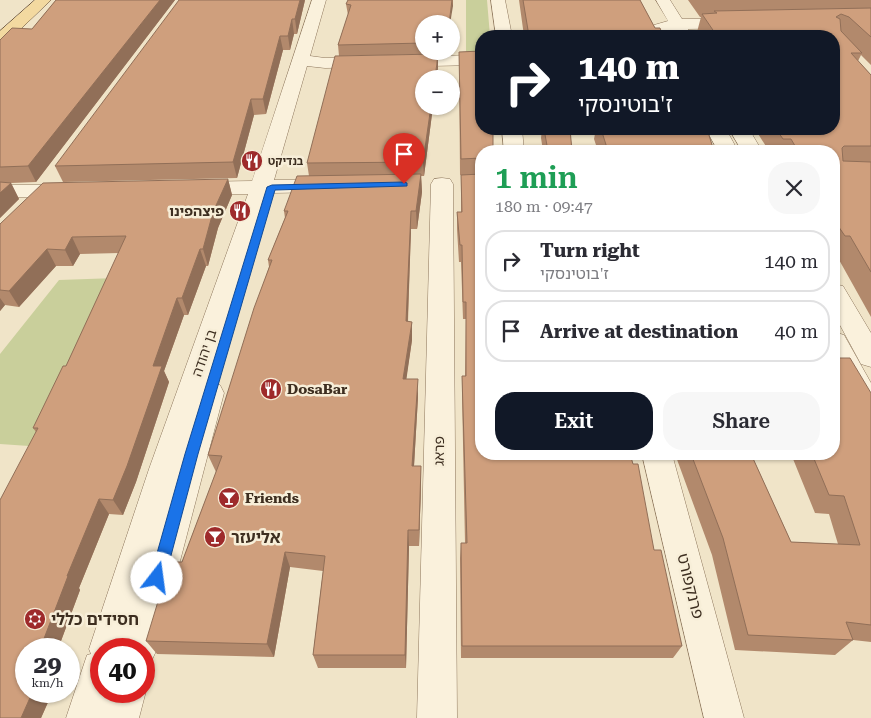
<!DOCTYPE html>
<meta charset="utf-8">
<style>
body{margin:0;font-family:"Roboto Serif","Noto Sans Hebrew",serif;background:#f7f7f7;color:#2b2b33;height:100vh;display:flex;flex-direction:column;font-size:19px;white-space:nowrap}
*{box-sizing:border-box;margin:0}
p{font-size:16px;color:#7c7c81}
.icon{flex:none;width:28px;height:28px;fill:none;stroke:currentColor;stroke-width:2;stroke-linecap:round;stroke-linejoin:round}
.map{position:relative;flex:1;overflow:hidden}
.panel{position:absolute;left:475px;top:145px;width:365px;height:315px;display:flex;flex-direction:column;background:#fff;border-radius:20px;box-shadow:0 1px 4px #0004}
.panel>*{flex:none}
.banner{position:absolute;left:475px;top:30px;width:365px;height:105px;border-radius:20px;box-shadow:0 1px 4px #0004;background:#111827;color:#fff;overflow:hidden}
.buttons{position:absolute;left:415px;top:15px;display:grid;gap:10px}
.buttons a{display:grid;place-items:center;width:45px;height:45px;border-radius:50%;background:#fff;box-shadow:0 1px 4px #0004;font-size:25px}
.speed{position:absolute;left:15px;top:638px;display:flex;gap:10px;font-size:25px;font-weight:700;text-align:center}
.speed>*{display:grid;place-content:center;width:65px;height:65px;border-radius:50%;background:#fff;box-shadow:0 1px 4px #0004;line-height:1}
.speed small{font-size:12px;font-weight:400}
.speed .limit{border:8px solid #d22;background:#fff;color:#111}
.pin{position:absolute;display:grid;place-items:center;width:42px;height:42px;color:#fff;margin:-51px -21px;border-radius:50% 50% 50% 0;rotate:-45deg;box-shadow:0 0 5px #0007}
.pin .icon{rotate:45deg}
.me{position:absolute;width:55px;margin:-28px;rotate:15deg;stroke-linejoin:round;filter:drop-shadow(0 0 4px #0008)}
.turn{display:flex;align-items:center;gap:18px;height:105px;padding:0 20px;font-size:22px}
.turn .icon{width:65px;height:65px;stroke-width:2.5}
.turn b{display:block;font-size:35px;line-height:42px}
.round{display:grid;place-items:center;flex:none;width:52px;height:52px;border-radius:20px;background:#f7f7f7}
.head{display:flex;align-items:center;justify-content:space-between;height:85px;padding:0 20px}
h1{font-size:30px;font-weight:600;line-height:38px;color:#1e9e55}
.cta{display:flex;gap:10px;margin-top:auto;padding:10px 20px}
.cta a{flex:1;height:58px;border-radius:20px;background:#111827;color:#fff;font-size:20px;font-weight:600;line-height:58px;text-align:center}
.cta a+a{background:#f7f7f7;color:#2b2b33}
ul{padding:0;list-style:none}
li{display:flex;align-items:center;gap:15px;height:62px;margin:0 10px 8px;padding:0 10px;border:2px solid #e1e1e2;border-radius:20px}
li div{flex:1}
li b{display:block;font-size:19px}
li em{font-style:normal}
.map>svg:first-child{display:block}
</style>
<div class="map">
<svg width="871" height="718" viewBox="0 0 871 718">
<rect width="100%" height="100%" fill="#f0e4c8"/>
<path fill="#c9cf9b" d="M466 0H487L490 36H481V53H466Z
M116 278 29 446 0 444V354L59 280Z"/>
<g fill="none" stroke-linecap="round" stroke-linejoin="round">
<g stroke="#8d765c" stroke-width="1">
<path id="minor" d="M312 0H326L310 56 325 58 481 55V65L325 68 307 66 274 180H331L339 181 342 186 339 191 331 192 270 193 209 382 220 385 224 393 157 649 151 662 144 666V649H101V691H144V686L146 691 139 718H66L87 655 91 654 89 649 149 469 248 194H194L186 193 183 188 186 183 194 182 252 181Z
M491 0H505L512 36H496Z
M656 0H670L682 19 737 18 743 20 745 23 743 26 737 28 688 29 692 36H676L672 30 660 33 654 31 652 28 654 25 668 21Z
M502 129H522L524 151H504Z
M706 129H726L738 151H718Z
M729 129H749L762 151H742Z
M442 178 450 179 453 184 457 718H417L431 184 434 179Z
M0 185H71L79 186 82 191 79 196 71 197H0Z
M834 284 843 286 871 333V367L861 364 834 314Z
M834 332 844 335 871 383V421L861 417 834 367Z
M642 454H672L744 718H704Z"/>
</g>
<g stroke="#5b4430" stroke-width="1">
<path id="major" d="M35 0H51L6 43 0 45V31Z"/>
</g>
<use href="#minor" fill="#faf1dc" fill-rule="evenodd"/>
<use href="#major" fill="#f3d9a0" fill-rule="evenodd"/>
</g>
<path fill="#b2896c" d="M56 0H175L36 182 11 183 19 199 0 218V40L32 29Z
M305 0 297 34H294L290 50H283L266 114 254 115 237 178 63 182 55 166Z
M348 0H453V6L424 24V51H446L445 54 339 56 338 45 348 15 346 4Z
M519 0H640L655 28 663 36H524Z
M688 0H871V65L861 55 858 61 871 75V317L838 258H834V151H769L755 129H834V36H699L697 32 701 17H700Z
M459 52 481 129H499V132H493L481 151V454L654 550 682 646 673 658H461L460 558 461 543H465L462 393V376H465L466 319H463L461 262H459L457 229V212H461V175H460Z
M438 68 424 176H421L422 192 417 229H411L408 322H412V340L406 379 418 397 414 466 421 483 419 546H409L406 668H318L313 655 323 571 290 567 274 657 157 654 146 641 182 562 216 472 208 455 269 267 268 260 285 218 284 211 309 176 307 163Z
M542 129H570L572 151H543L541 138Z
M596 129H707L714 151H598L594 139Z
M228 179 232 195 218 228 208 266H206L188 315H184L164 371 169 382 136 482 123 515 109 514 79 588 80 590 58 649H26V691H53L41 718H0L36 432 33 428 66 366 119 253 80 254 73 266H56L19 307 5 305 0 311V224Z
M871 393V642L853 640 835 655 735 650 712 555 675 454H751L791 542 838 544 829 514 815 513 791 454H834Z"/>
<path fill="#916f58" d="M160 0H175L36 182 28 166Z
M300 0H305L297 34 295 19Z
M452 0 453 6 450 24H449Z
M292 19 294 34 290 50 288 36Z
M280 36 283 50 266 114 263 99Z
M438 54V68L436 79H435Z
M251 99 254 115 237 178 233 162Z
M431 106H433L424 176 423 162Z
M421 174 422 192 417 229 416 211Z
M228 179 232 195 218 228 208 266 203 249 213 212Z
M11 183 19 199 0 218V193Z
M411 211V229L407 340 406 321Z
M72 237 80 254 73 266 65 250Z
M47 249 56 266 19 307 9 291Z
M200 249 206 266 188 315 182 298Z
M0 298 5 305 0 311Z
M177 298 184 315 164 371 169 382 136 482 123 515 113 500 153 366Z
M412 322V340L404 396 403 379Z
M418 379V397L413 483 412 466Z
M421 466V483L419 546V530Z
M99 499 109 514 79 588 80 590 58 649H40L67 576Z
M408 530 409 546 406 668 405 655Z
M285 552 290 567 274 657 267 644Z
M33 691H53L41 718H21Z"/>
<path fill="#cf9f7d" stroke="#916f58" d="M56 0H160L28 166 0 167V40L12 28 32 29Z
M179 0H300L295 19H292L288 36H280L263 99H251L233 162 55 166Z
M348 0H452L449 24H424V43L338 45 351 5 346 4Z
M523 0H640L655 28H660L663 36H529Z
M871 8V37L849 17 841 14 836 17 840 19 841 31 862 53H851L871 75V146H844L842 148 843 161 871 162V272L850 236H845L834 220V151H798L791 139H783L776 129H834V36H717L702 14 717 13 714 11Z
M481 51V129H493V151H481V158L461 159 459 52Z
M438 54 435 79H424V106H431L423 162 307 163 335 56Z
M544 129H570L572 151H548Z
M601 129H707L714 151H608Z
M421 174 416 211H411L406 321 412 322 403 379H418L412 466H421L419 530H408L405 655H313L325 556 285 552 267 644 146 641 170 562H182L222 456 208 455 254 308 272 260H268L288 211H284L297 176Z
M481 174V454H630L633 464H638L654 550H661L682 646H462L461 543H467L462 376H466V302H463L462 245H460L457 212H462L461 175Z
M228 179 213 212 203 249H200L182 298H177L153 366H162L127 466 113 500 99 499 67 576H68L40 649H26V691H33L21 718H0V500L38 428H33L63 366H66L126 236 72 237 65 250 47 249 9 291 0 290V224L43 183Z
M0 182 11 183 0 193Z
M834 358H850L871 393V625L846 622 853 640 748 635 723 538 691 454H751L791 542 860 545 844 496 829 495 812 454H834Z"/>
<path fill="#1a73e8" stroke="#114b97" d="M404 182 407 183V186L275 190 198 454 165 578 162 583 157 585 152 583 150 578 185 454 267 187 272 185Z"/>
<defs>
<g id="restaurant-disc" transform="scale(1.125)"><circle r="9.5" fill="#9e2a2b" stroke="#f7eed8"/><path d="M-5-6h1v4h1v-4h1v4h1v-4h1v5L-1.5 .5V6h-2V.5L-5-1ZM5-6V6H3V1.5H1.5Q1.5-4 5-6Z" fill="#fff"/></g>
<g id="bar-disc" transform="scale(1.125)"><circle r="9.5" fill="#9e2a2b" stroke="#f7eed8"/><path d="M-6-5H6L.8 .8V4.5H3.5V6h-7V4.5H-.8V.8Z" fill="#fff"/></g>
<g id="synagogue-disc" transform="scale(1.125)"><circle r="9.5" fill="#9e2a2b" stroke="#f7eed8"/><path d="M0-6.5L5.6 3.2H-5.6ZM0 6.5L5.6-3.2H-5.6Z" fill="#fff"/></g>
</defs>
<g fill-rule="evenodd">
<use href="#restaurant-disc" x="252" y="161"/>
<use href="#restaurant-disc" x="240" y="211"/>
<use href="#restaurant-disc" x="271" y="389"/>
<use href="#bar-disc" x="229" y="498"/>
<use href="#bar-disc" x="215" y="537"/>
<use href="#synagogue-disc" x="35" y="619"/>
</g>
<g text-anchor="middle" stroke-width="5" stroke-linejoin="round" paint-order="stroke">
<g font-size="11" font-weight="bold" fill="#3d2e20" stroke="#f7eed8" text-anchor="start">
<text x="268" y="165">בנדיקט</text>
</g>
<g font-size="14" font-weight="bold" fill="#3d2e20" stroke="#f7eed8" text-anchor="start">
<text x="224" y="216" text-anchor="end">פיצהפינו</text>
<text x="287" y="394">DosaBar</text>
<text x="245" y="503">Friends</text>
</g>
<g font-size="14" fill="#3d2e20" stroke="#f7eed8">
<text transform="translate(204 353) rotate(-71)" y="5">בן יהודה</text>
<text transform="translate(439 451) rotate(-89)" y="5">פראג</text>
</g>
<g font-size="16" font-weight="bold" fill="#3d2e20" stroke="#f7eed8" text-anchor="start">
<text x="231" y="543">אליעזר</text>
<text x="51" y="625">חסידים כללי</text>
</g>
<g font-size="16" fill="#3d2e20" stroke="#f7eed8">
<text transform="translate(691 586) rotate(76)" y="6">פרנקפורט</text>
</g>
</g>
</svg>
<div class="buttons">
<a>+</a>
<a>−</a>
</div>
<div class="speed"><div>29<small>km/h</small></div><div class="limit">40</div></div>
<div class="pin" style="left:404px;top:184px;background:#d93025"><svg class="icon" aria-label="arrive" viewBox="0 0 24 24"><path d="M6 21V4h12l-3 4 3 4H6"/></svg></div>
<svg class="me" style="left:157px;top:578px" viewBox="-20 -20 40 40"><circle r="19" fill="#fff"/><path d="M0-13L10 11 0 6-10 11z" fill="#1a73e8"/></svg>
<div class="banner">
<div class="turn"><svg class="icon" aria-label="right" viewBox="0 0 24 24"><path d="M7 20v-9h11M14 6l5 5-5 5"/></svg><div><b>140 m</b>ז'בוטינסקי</div></div>
</div>
<section class="panel">
<div class="head"><div><h1>1 min</h1><p>180 m · 09:47</p></div><a class="round"><svg class="icon" aria-label="close" viewBox="0 0 24 24"><path d="M6 6l12 12M18 6L6 18"/></svg></a></div>
<ul>
<li><svg class="icon" aria-label="right" viewBox="0 0 24 24"><path d="M7 20v-9h11M14 6l5 5-5 5"/></svg><div><b>Turn right</b><p>ז'בוטינסקי</p></div><em>140 m</em></li>
<li><svg class="icon" aria-label="arrive" viewBox="0 0 24 24"><path d="M6 21V4h12l-3 4 3 4H6"/></svg><div><b>Arrive at destination</b></div><em>40 m</em></li>
</ul>
<div class="cta"><a>Exit</a><a>Share</a></div>
</section>
</div>
